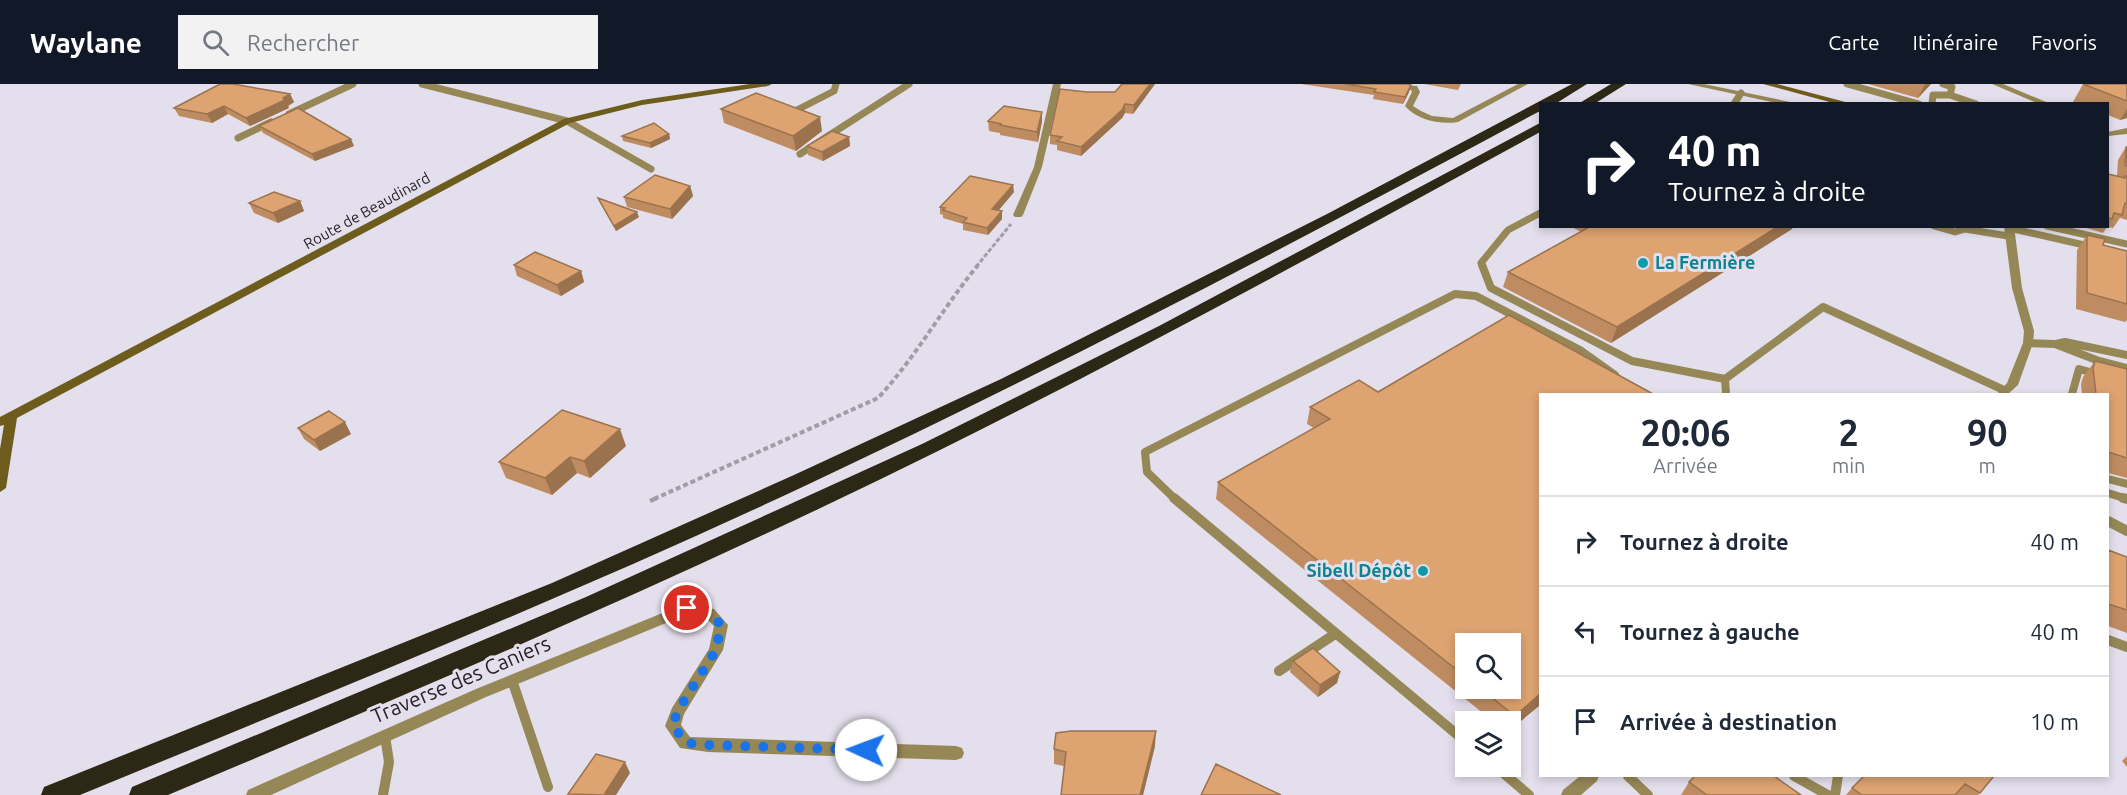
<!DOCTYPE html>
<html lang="fr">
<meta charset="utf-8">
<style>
body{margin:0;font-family:Ubuntu,sans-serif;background:#f2f2f3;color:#1f2937;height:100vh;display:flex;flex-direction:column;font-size:22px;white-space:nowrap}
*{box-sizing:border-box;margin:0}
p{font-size:20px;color:#747a83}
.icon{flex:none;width:33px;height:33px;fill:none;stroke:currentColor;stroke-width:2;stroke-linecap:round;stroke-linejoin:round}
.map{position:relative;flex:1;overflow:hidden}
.panel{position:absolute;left:1539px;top:309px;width:570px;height:384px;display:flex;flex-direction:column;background:#fff;border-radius:0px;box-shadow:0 3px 9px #0003}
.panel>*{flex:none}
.banner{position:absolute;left:1539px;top:18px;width:570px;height:126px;border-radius:0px;box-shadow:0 3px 9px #0003;background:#111827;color:#fff;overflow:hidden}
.fabs{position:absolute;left:1455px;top:549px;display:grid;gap:12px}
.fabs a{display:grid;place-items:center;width:66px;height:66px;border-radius:0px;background:#fff;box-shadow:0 3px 9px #0003;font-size:30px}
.pin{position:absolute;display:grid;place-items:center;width:51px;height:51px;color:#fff;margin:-26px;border:3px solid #fff;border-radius:50%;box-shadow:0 2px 6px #0007}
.me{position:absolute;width:66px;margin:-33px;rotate:272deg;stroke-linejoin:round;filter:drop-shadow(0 0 4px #0008)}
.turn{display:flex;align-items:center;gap:21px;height:126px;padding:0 30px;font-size:27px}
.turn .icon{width:78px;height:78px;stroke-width:2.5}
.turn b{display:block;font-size:42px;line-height:51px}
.eta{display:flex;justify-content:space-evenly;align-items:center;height:102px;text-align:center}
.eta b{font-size:36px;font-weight:600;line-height:42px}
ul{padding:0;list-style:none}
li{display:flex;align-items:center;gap:18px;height:90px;padding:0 30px;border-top:2px solid #e0e1e3}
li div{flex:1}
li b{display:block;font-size:22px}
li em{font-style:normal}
header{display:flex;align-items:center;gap:36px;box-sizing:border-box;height:84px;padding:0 30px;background:#111827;color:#fff}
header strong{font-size:28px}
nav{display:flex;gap:33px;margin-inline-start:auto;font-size:21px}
.search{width:420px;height:54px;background:#f2f2f3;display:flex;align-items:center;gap:15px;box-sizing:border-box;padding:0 21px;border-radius:0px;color:#747a83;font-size:22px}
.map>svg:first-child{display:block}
</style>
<header>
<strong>Waylane</strong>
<div class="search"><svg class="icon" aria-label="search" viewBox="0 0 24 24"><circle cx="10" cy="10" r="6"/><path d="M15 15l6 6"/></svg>Rechercher</div>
<nav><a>Carte</a><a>Itinéraire</a><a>Favoris</a></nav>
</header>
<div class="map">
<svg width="2127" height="711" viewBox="0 0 2127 711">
<rect width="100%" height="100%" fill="#e3dfec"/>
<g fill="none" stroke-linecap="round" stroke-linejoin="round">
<path stroke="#a19da7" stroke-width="3" stroke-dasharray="4.5 2" stroke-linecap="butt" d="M976 183 1011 140"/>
<path stroke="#a19da7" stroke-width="4" stroke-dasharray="5 3" stroke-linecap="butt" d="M654 415 878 314C916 273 942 225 978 181"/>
<path stroke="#a19da7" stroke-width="4.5" stroke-dasharray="8 4" stroke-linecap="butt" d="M650 417 657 414"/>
<path stroke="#968756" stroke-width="7" d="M422 0 567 37 651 85
M1847 0 1919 20
M1943 0 1952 3 1950 11
M1734 20 1741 9
M1932 20 1933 11H1950L1976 20
M791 29 834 7 836 0
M289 30 353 0
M238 54 271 38
M800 70 909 0
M1934 142 1955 148 1965 145
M1965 142V145L2008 152
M2047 142 2127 160
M2009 144 2093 163
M1483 183 1481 179 1508 146 1540 129"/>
<path stroke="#968756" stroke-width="8" d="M1482 181 1491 204 1632 277 1725 295 1823 223 2006 307
M2028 259 2055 260 2099 277 2127 284
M2056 260 2065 258 2127 271
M1725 295 1726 310
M2072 310 2079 285 2097 290
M2108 395 2127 400
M2108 409 2127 415
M1175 415 1147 388 1145 368 1455 210 1476 212 1580 266 1615 291"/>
<path stroke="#968756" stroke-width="10" d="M1174 414 1466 658
M2123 414 2127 415
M2108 437 2127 447
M2108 556 2127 563
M1279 587 1335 550
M512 596 548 703
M1495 682 1529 711
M1628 692 1648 711
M1794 692 1828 711
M383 711 389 678 385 652
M1835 711 1838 692"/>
<path fill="#968756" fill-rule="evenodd" d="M1053 0H1061L1042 83 1023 131 1021 133H1015L1013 131 1034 83Z
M1392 0 1417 2 1420 8 1413 22 1421 27 1432 32 1453 34 1518 0H1528L1458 38C1440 41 1417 36 1405 22L1412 8 1411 6Z
M1688 0H1704L1800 20H1781Z
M1992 0H2003L2051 20H2039Z
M2127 44V50L2108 52V48Z
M2004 142H2014L2022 204 2034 247 2033 259 2018 301 2008 310H1997L2007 299 2023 259 2024 247 2012 204Z
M687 519 714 525 728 541 723 566 684 630 681 641 690 653 956 662 962 664 964 669 962 674 956 676 708 668 680 664 665 642 672 624 709 565 714 542 705 533 688 530 486 613 271 711H246L248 706 476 605Z
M1580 692H1599L1597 697 1581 711H1561L1563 706Z"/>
<path fill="#6e5c1c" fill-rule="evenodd" d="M750 0H772L768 2 642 21 570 39 17 334 6 404 0 408V365L4 341 0 342V333L564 35 642 16Z
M1763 0H1777L1853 20H1837Z"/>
<path fill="#2d2816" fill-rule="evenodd" d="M1572 0H1587L1555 20H1540V27C1300 156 1058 283 811 399 571 512 325 610 80 711H41L44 703 552 499 794 391 1001 295 1327 130Z
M1611 0H1626L1594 20H1578Z
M1540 39V48C1341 157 1141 266 938 367 686 492 427 602 168 711H129L132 703 586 513 922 360 1159 242Z"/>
</g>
<path fill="#be8c60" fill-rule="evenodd" d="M1122 0H1155L1133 30 1125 29 1122 34 1081 72 1057 66V61L1050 60V51L1087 8H1115Z
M1301 0H1407L1411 1 1409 8 1403 20 1373 15 1374 11Z
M1424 0H1461L1458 6Z
M1868 0H1931L1918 14Z
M2083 0H2127V34L2120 36 2108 31V20H2077L2073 18Z
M290 10 294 18 288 22 289 24 250 42 228 30 212 39 179 32 174 24Z
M721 25 822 47 796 67 724 39Z
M1042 28V37L1038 58 1000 51V49L989 47 988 37Z
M259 42 354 62 315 77 263 49Z
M669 50 670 55 651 64 623 57 622 52Z
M849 53 850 62 823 77 808 71 807 62Z
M2126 63H2127V136L2120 134 2113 144 2107 143 2103 149 2080 142H2108V90L2117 92 2118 76Z
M690 102 693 112 672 135 627 123 624 113Z
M1014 108 998 127 1002 135 988 151 963 146V140L943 134V131L940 130V123Z
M598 114 639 133 616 147 600 119Z
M300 117 304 127 278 139 254 129 249 119Z
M1570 142H1793L1792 145 1611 259 1503 203 1508 188 1581 148Z
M2087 151 2103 161 2127 167V236L2125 238 2076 225 2077 166Z
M514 181 581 187 584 198 561 212 517 192Z
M2095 277 2127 285V394L2108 389V310H2082L2081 300 2083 293Z
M1378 308 1540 310V621L1510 646V638H1494L1216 415 1218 398 1314 344 1307 340 1310 323ZM1466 560 1510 604H1466Z
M298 344 351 350 320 367 304 355Z
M626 362 590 394 577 389 552 411 506 394 499 378Z
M2108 466 2127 473V549L2108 542Z
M1293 577 1340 588 1337 599 1318 613 1290 588Z
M1155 662 1143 711H1061L1064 682 1054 680V665Z
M2127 672V683L2122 677Z
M1994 692 1978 711H1846L1852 704Z
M1689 698 1801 711H1681Z"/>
<path fill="#9b724e" d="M1150 0H1155L1133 30 1134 21Z
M1925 0H1931L1918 14Z
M1411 1 1409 8 1403 20 1405 13Z
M290 10 294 18 288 22 289 24 250 42 246 34Z
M1125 20V29L1122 34 1081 72V63Z
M224 22 228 30 212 39 207 30Z
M2127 25V34L2120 36Z
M1042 28V37L1038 58 1037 48Z
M820 33 822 47 796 67 793 52Z
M669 50 670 55 651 64 650 59Z
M849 53 850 62 823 77 822 68Z
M351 55 354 62 315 77 312 70Z
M1013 101 1014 108 993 133 992 125Z
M690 102 693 112 672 135 670 125Z
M300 117 304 127 278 139 273 129Z
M1002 127V135L988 151 987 144Z
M637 128 639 133 616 147 614 142Z
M1779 142H1793L1792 145 1611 259 1617 243Z
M581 187 584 198 561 212 557 201Z
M345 338 351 350 320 367 314 356Z
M620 345 626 362 590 394 584 377Z
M570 373 577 389 552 411 545 394Z
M1340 588 1337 599 1318 613 1320 601Z
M1540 610V621L1510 646V641L1515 632Z
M1156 647 1155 662 1143 711H1140Z
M625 678 630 689 616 711H604Z"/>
<path fill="#dda370" stroke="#9b724e" stroke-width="1.5" d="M220 0H233L290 10 283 14 285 16 246 34 224 22 207 30 174 24Z
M1122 0H1150L1134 21 1125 20 1122 26 1081 63 1057 57 1062 53 1050 51 1060 5 1087 8H1115Z
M1345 0H1407L1411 1 1405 13 1374 8 1376 5Z
M2083 0H2127V17Z
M756 9 820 33 793 52 721 25Z
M1004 22 1042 28 1037 48 1000 41 1001 40 988 37Z
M298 24 351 55 312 70 259 42Z
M654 39 669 50 650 59 622 52Z
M832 47 849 53 822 68 807 62Z
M2126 63H2127V82L2125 81Z
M2108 90 2125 94V92H2127V120L2125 119 2122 131 2114 129 2112 135 2108 134Z
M655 91 690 102 670 125 624 113Z
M970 92 1013 101 992 125 1002 127 987 144 963 138 967 134 943 126 945 124 940 123Z
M274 108 300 117 273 129 249 119Z
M598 114 637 128 614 142Z
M1591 142H1779L1617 243 1508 188Z
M2087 151 2105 155 2103 161 2127 167V220L2087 209Z
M535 168 581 187 557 201 514 181Z
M1509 231 1653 310H1540V610L1515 632 1480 604H1510V560H1466V593L1218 398 1330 335 1310 323 1359 296 1378 308Z
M2095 277 2127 285V374L2108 368V310H2096L2093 284Z
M562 326 620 345 584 377 570 373 545 394 499 378Z
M329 327 345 338 314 356 298 344Z
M2108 466 2127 473V526L2108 520Z
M1313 564 1340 588 1320 601 1293 577Z
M1071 647H1156L1140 711H1061L1066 668 1054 665 1056 649Z
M596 670 625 678 604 711 568 710Z
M1216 680 1281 711H1201Z
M1695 692H1774L1801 711H1707L1689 698Z
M1864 692H1994L1980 709 1965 700 1955 711H1862L1852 704Z"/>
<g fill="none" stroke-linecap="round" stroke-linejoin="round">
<path stroke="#1a73e8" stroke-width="10" stroke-dasharray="0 18" d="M687 524 710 529 721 541 716 566 677 628 673 642 686 659 708 661 866 666"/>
</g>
<g fill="#0f9aa8" stroke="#e3dfec" stroke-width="2">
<circle cx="1643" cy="179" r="6"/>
<circle cx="1423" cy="487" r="6"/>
</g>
<g text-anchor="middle" stroke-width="6" stroke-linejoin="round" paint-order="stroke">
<g font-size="15" fill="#252328" stroke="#e3dfec">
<text transform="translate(367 127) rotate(-29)" y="5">Route de Beaudinard</text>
</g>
<g font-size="18" font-weight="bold" fill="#0d838f" stroke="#e3dfec" text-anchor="start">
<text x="1655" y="185">La Fermière</text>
<text x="1411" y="493" text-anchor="end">Sibell Dépôt</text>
</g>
<g font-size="21" fill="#252328" stroke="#e3dfec">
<text transform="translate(461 596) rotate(-23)" y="7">Traverse des Caniers</text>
</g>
</g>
</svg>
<div class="fabs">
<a><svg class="icon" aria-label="search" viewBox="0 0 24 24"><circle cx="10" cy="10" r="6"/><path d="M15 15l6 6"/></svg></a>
<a><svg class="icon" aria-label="layers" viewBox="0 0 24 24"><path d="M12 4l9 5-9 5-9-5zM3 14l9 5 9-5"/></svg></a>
</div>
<div class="pin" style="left:687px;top:524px;background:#d93025"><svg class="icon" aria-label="arrive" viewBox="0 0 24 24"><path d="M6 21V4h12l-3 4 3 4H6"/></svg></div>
<svg class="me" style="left:866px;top:666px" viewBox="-20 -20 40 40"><circle r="19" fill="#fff"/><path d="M0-13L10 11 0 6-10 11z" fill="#1a73e8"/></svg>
<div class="banner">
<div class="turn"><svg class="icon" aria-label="right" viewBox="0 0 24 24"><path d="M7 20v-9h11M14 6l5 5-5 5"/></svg><div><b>40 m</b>Tournez à droite</div></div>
</div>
<section class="panel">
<div class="eta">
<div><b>20:06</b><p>Arrivée</p></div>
<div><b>2</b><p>min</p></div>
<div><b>90</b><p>m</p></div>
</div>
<ul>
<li><svg class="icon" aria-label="right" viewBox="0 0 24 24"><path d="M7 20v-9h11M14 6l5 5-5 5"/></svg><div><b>Tournez à droite</b></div><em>40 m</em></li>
<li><svg class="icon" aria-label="left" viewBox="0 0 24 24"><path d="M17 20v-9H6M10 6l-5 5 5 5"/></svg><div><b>Tournez à gauche</b></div><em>40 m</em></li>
<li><svg class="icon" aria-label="arrive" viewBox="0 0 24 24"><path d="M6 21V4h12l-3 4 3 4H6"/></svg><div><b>Arrivée à destination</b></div><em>10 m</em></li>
</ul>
</section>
</div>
